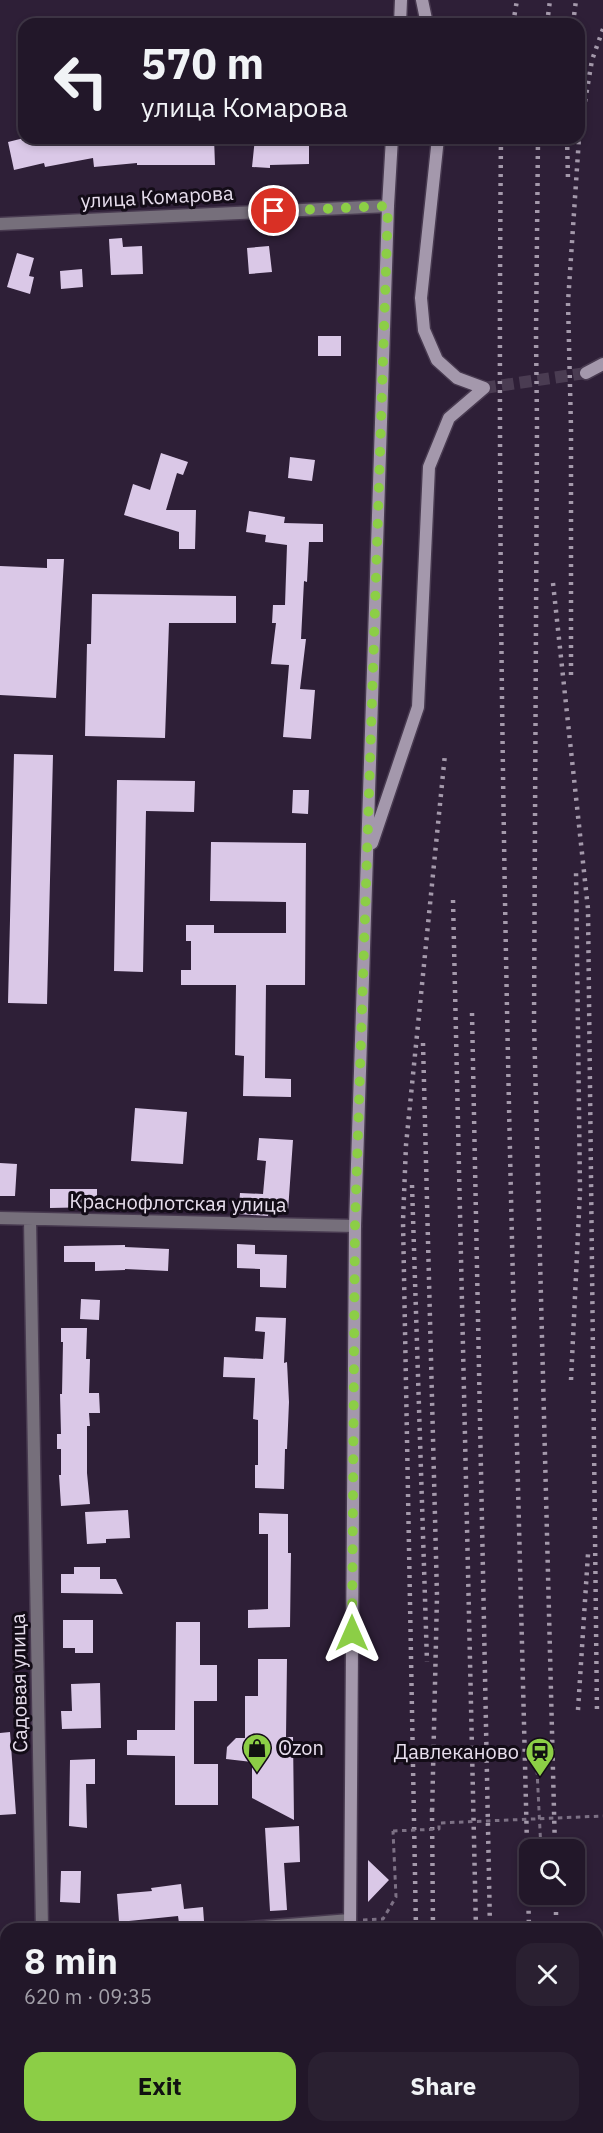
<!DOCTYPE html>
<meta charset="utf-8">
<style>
body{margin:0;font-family:"IBM Plex Sans",sans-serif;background:#2a2031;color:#f1f3f6;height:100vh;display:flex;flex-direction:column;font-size:22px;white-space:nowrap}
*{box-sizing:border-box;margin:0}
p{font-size:20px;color:#a29fa8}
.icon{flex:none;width:33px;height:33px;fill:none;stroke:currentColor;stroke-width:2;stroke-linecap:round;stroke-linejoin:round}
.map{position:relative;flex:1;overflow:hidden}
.sheet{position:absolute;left:0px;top:1923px;width:603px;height:210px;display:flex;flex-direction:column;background:#221729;border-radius:18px 18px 0 0;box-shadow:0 3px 9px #0003,0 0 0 2px #3f3646}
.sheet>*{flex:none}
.banner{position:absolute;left:18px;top:18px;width:567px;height:126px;border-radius:18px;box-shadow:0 3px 9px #0003,0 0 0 2px #3f3646;background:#221729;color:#f1f3f6;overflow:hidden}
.controls{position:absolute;left:519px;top:1839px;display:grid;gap:12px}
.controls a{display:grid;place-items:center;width:66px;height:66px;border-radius:12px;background:#221729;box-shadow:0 3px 9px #0003,0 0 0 2px #3f3646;font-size:30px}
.pin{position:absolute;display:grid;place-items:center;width:51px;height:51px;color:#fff;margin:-26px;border:3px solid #fff;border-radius:50%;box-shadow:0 2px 6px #0007}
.me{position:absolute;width:66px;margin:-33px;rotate:0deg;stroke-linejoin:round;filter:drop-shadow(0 0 4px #0008)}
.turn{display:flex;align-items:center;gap:21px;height:126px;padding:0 24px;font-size:27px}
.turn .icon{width:78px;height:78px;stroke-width:2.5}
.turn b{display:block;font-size:42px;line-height:51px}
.round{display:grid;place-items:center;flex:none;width:63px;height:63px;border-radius:18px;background:#2a2031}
.head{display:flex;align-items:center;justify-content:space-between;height:102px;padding:0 24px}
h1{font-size:36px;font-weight:800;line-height:45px}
.primary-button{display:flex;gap:12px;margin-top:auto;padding:12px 24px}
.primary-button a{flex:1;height:69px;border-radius:18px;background:#8cce46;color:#111;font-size:24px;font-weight:800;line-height:69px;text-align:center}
.primary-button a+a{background:#2a2031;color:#f1f3f6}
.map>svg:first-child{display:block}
</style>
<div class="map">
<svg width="603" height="2133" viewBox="0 0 603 2133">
<rect width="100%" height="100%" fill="#2e1f37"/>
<path fill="#dac8e7" d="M24 138H170V140L214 138 215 165H137V163L94 167 93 158 45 167 44 163 14 170 8 142Z
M255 138H309V164L270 165V168L252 167Z
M122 238 123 247 142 246 143 274 111 275 109 239Z
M269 246 272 272 249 274 247 248Z
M17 253 34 258 29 276 34 277 30 294 7 287Z
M82 269 83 287 61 289 60 271Z
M318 336H341V356H318Z
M161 453 188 462 183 475 177 473 166 510H196L195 549H179V532L124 515 133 484 150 490Z
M290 457 315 460 312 481 288 478Z
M249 511 285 517 284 523 323 524V542H309L307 582 304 581 301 639H306L300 689 315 690 311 739 283 737 289 665 271 664 276 623H272L273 605H285L287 545 265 542 266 535 246 532Z
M47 559H64L56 698 0 695V566L47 568Z
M92 594 236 596V623H169L165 738 85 736 87 644H91Z
M14 754 53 755 47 1004 8 1003Z
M117 780 195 781 194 812 146 811 143 972 114 971Z
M293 790H309L308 814 292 813Z
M211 842 306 843 305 985H266L265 1078 291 1079V1097L243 1096 244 1056 235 1055 236 985H181V970H191V941H186V925H214V933H286V902L210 901Z
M135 1108 187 1112 183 1164 131 1161Z
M259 1138 293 1140 288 1211 269 1210 268 1216 238 1214 240 1193 263 1194 266 1161 257 1160Z
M0 1163 17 1164 15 1196H0Z
M50 1189H97V1207L50 1208Z
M237 1244 255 1245V1254L287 1255 286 1288 260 1287V1269L237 1268Z
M125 1245V1247L169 1249 168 1271 125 1269V1270L95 1271V1262H64V1246Z
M81 1299 100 1300 99 1320 80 1319Z
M256 1317 286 1318 284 1363 287 1362 289 1402 287 1449H285L284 1489 255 1488V1465H258V1420L253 1419 255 1378 223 1377 224 1357 263 1359 265 1332 255 1331Z
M61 1328H87L86 1359H90L89 1393H99L100 1413H89L90 1426H87V1473L90 1504 61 1506 59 1475H61V1449H57V1434H61L60 1394H62L63 1342H61Z
M128 1510 130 1538 106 1539V1543L87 1544 85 1512Z
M259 1513 288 1514V1553H291L290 1627 248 1628V1610L268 1609V1534H259Z
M74 1567H100V1579H116L123 1594 61 1593V1574H74Z
M63 1620H93V1653H75V1648H63Z
M176 1622H200V1665H217V1701H194V1764H218V1805H175V1756L127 1755V1740H137V1730H175Z
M258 1659H287L286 1737H293L294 1820 252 1798V1762L226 1759 227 1747 236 1738H245V1696H258Z
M100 1683 101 1728 62 1729 61 1711H72L71 1684Z
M10 1732 16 1814 0 1815V1733Z
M95 1759V1784H86L87 1828 69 1826 70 1760Z
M299 1826 300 1862 284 1863 287 1910 270 1911 265 1828Z
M368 1860 389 1880 368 1902Z
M61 1871H81L80 1903 60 1902Z
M181 1884 184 1909 203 1907 204 1921 179 1923 178 1916 119 1922 117 1894 152 1891 151 1888Z"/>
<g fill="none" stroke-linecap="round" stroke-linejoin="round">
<path stroke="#4a3c52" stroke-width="12" stroke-dasharray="12 6" stroke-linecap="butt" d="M484 388 586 373"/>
<g stroke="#483a50" stroke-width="15">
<path id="street" d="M0 224 388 206
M0 1218 355 1226
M30 1220 42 1929
M237 1929 350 1920
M0 1946H6
M56 2127 57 2133"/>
</g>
<g stroke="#483a50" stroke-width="15">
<path id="secondary" d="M422 0 427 24
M400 24 401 0
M586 373 603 364
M372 843 418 707 429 467 449 418 484 388 457 378 437 360 424 330 421 298 438 138
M350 1929 355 1226 388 206 392 138
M352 2127V2133"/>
</g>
<path stroke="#7d7185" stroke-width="3" stroke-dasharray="4.5 4.5" stroke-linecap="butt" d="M537 1770 541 1850
M363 1920 383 1919 396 1897 393 1831"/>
<use href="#street" stroke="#766f7b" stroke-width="12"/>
<use href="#secondary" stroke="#a498ac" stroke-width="12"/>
<path stroke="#a499ab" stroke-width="4.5" stroke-dasharray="3 6" stroke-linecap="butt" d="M513 24 517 0
M547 24 550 0
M573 24 576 0
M579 137 592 60 603 29
M501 138C495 735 515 1332 529 1929
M538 138 536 335 537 425 534 1022 555 1850
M567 138 568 179
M553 583 588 909 597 1714
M571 675V428L568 302 579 138
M453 900 476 1929
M472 1013 490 1929
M423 1043 437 1596 432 1816
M412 1185 427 1662
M571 1380 580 1191 576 870
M578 1710 588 1554
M432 1809 433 1929
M556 1894V1929
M416 1929 403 1221 406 1145 445 754
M420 2127V2133
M434 2127V2133
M480 2127V2133
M494 2127V2133
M533 2127V2133
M558 2127V2133"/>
<path stroke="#7d7185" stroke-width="3" stroke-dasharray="4.5 4.5" stroke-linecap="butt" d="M393 1831 439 1829V1823L603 1816"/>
</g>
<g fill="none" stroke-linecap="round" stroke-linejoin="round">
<path stroke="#8cce46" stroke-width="10" stroke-dasharray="0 18" d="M274 211 388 206 355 1226 352 1633"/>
</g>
<defs>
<g id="shop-pin" transform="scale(1.5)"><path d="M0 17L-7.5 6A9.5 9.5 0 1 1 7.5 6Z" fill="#8cce46" stroke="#130c17"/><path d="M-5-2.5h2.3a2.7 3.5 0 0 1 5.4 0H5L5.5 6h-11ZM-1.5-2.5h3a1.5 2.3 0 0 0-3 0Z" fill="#111"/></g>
<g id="station-pin" transform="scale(1.5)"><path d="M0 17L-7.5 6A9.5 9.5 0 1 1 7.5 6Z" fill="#8cce46" stroke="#130c17"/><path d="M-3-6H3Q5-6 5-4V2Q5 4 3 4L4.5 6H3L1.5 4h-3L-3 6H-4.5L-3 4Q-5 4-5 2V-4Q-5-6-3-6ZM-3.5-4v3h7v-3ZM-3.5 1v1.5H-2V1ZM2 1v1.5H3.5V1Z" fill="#111"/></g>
</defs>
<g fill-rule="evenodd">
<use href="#shop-pin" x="257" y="1748"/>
<use href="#station-pin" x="540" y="1752"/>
</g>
<g text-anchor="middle" stroke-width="6" stroke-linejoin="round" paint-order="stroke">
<g font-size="20" fill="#e7deed" stroke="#130c17">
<text transform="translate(157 197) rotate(-3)" y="7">улица Комарова</text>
<text transform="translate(178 1203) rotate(1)" y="7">Краснофлотская улица</text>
<text transform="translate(19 1683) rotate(-91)" y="7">Садовая улица</text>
</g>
<g font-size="20" fill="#e7deed" stroke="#130c17" text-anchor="start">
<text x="278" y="1755">Ozon</text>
<text x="519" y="1759" text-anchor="end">Давлеканово</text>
</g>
</g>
</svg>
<div class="controls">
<a><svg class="icon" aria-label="search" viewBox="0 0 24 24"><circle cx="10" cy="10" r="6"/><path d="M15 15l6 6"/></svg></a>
</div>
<div class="pin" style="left:274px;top:211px;background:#d93025"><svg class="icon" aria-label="arrive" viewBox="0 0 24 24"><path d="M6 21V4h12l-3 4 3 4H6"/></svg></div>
<svg class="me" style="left:352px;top:1633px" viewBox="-20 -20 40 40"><path d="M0-17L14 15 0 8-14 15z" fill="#8cce46" stroke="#fff" stroke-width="4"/></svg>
<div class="banner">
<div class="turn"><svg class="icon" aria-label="left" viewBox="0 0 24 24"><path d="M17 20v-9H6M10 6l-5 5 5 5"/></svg><div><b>570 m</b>улица Комарова</div></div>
</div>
<section class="sheet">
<div class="head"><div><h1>8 min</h1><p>620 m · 09:35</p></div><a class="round"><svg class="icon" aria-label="close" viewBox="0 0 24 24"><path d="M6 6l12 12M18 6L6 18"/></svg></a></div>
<div class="primary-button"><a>Exit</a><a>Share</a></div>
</section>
</div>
